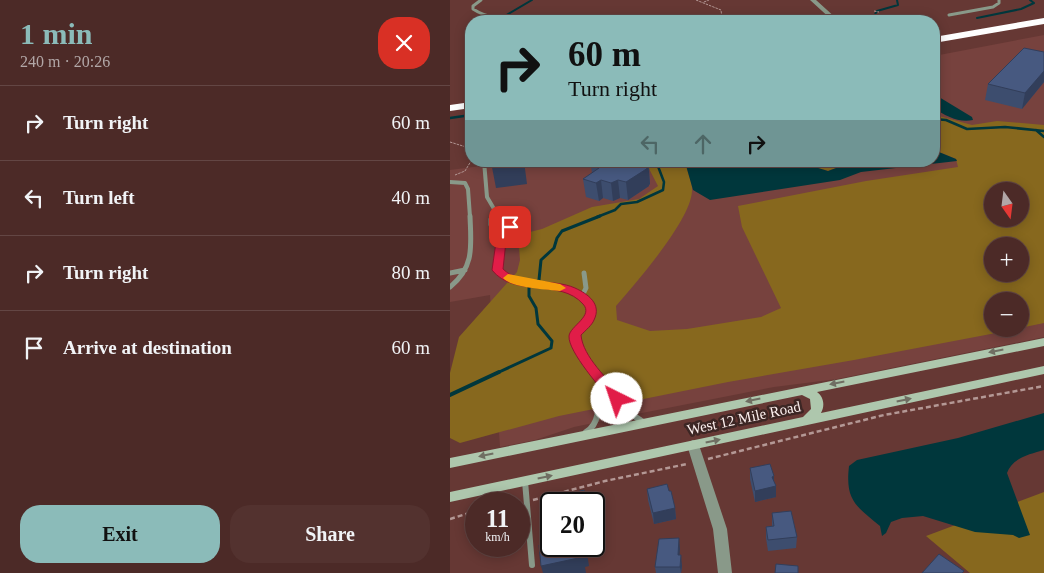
<!DOCTYPE html>
<meta charset="utf-8">
<style>
body{margin:0;font-family:Georgia,serif;background:#53322f;color:#f1f3f6;height:100vh;display:flex;flex-direction:column;font-size:19px;white-space:nowrap}
*{box-sizing:border-box;margin:0}
p{font-size:16px;color:#b2a7a7}
.icon{flex:none;width:28px;height:28px;fill:none;stroke:currentColor;stroke-width:2;stroke-linecap:round;stroke-linejoin:round}
.map{position:relative;flex:1;overflow:hidden}
.drawer{display:flex;flex-direction:column;background:#4c2a27;width:450px}
.drawer>*{flex:none}
.top-card{position:absolute;left:15px;top:15px;width:475px;height:152px;border-radius:20px;box-shadow:0 2px 12px #0003,0 0 0 1px #634644;background:#8bbbb9;color:#111;overflow:hidden}
.needle{width:32px;rotate:166deg}
.tools{position:absolute;left:534px;top:182px;display:grid;gap:10px}
.tools a{display:grid;place-items:center;width:45px;height:45px;border-radius:50%;background:#4c2a27;box-shadow:0 2px 12px #0003,0 0 0 1px #634644;font-size:25px}
.speed{position:absolute;left:15px;top:492px;display:flex;gap:10px;font-size:25px;font-weight:700;text-align:center}
.speed>*{display:grid;place-content:center;width:65px;height:65px;border-radius:50%;background:#4c2a27;box-shadow:0 2px 12px #0003,0 0 0 1px #634644;line-height:1}
.speed small{font-size:12px;font-weight:400}
.speed .limit{border:2px solid #111;border-radius:8px;background:#fff;color:#111}
.pin{position:absolute;display:grid;place-items:center;width:42px;height:42px;color:#fff;margin:-21px;border-radius:10px;box-shadow:0 2px 8px #0006}
.me{position:absolute;width:55px;margin:-28px;rotate:319deg;stroke-linejoin:round;filter:drop-shadow(0 0 4px #0008)}
.turn{display:flex;align-items:center;gap:18px;height:105px;padding:0 20px;font-size:22px}
.turn .icon{width:65px;height:65px;stroke-width:2.5}
.turn b{display:block;font-size:35px;line-height:42px}
.lanes{display:flex;align-items:center;height:48px;padding:0 20px;background:#0003;justify-content:center;gap:25px;direction:ltr}
.lanes .off{opacity:.35}
.round{display:grid;place-items:center;flex:none;width:52px;height:52px;border-radius:20px;background:#53322f}
.summary{display:flex;align-items:center;justify-content:space-between;height:85px;padding:0 20px}
h1{font-size:30px;font-weight:600;line-height:38px;color:#8bbbb9}
.primary-button{display:flex;gap:10px;margin-top:auto;padding:10px 20px}
.primary-button a{flex:1;height:58px;border-radius:20px;background:#8bbbb9;color:#111;font-size:20px;font-weight:600;line-height:58px;text-align:center}
.primary-button a+a{background:#53322f;color:#f1f3f6}
ul{padding:0;list-style:none}
li{display:flex;align-items:center;gap:15px;height:75px;padding:0 20px;border-top:1px solid #634644}
li div{flex:1}
li b{display:block;font-size:19px}
li em{font-style:normal}
main{display:flex;flex:1;min-height:0}
.map>svg:first-child{display:block}
</style>
<main>
<section class="drawer">
<div class="summary"><div><h1>1 min</h1><p>240 m · 20:26</p></div><a class="round" style="background:#d93025;color:#fff"><svg class="icon" aria-label="close" viewBox="0 0 24 24"><path d="M6 6l12 12M18 6L6 18"/></svg></a></div>
<ul>
<li><svg class="icon" aria-label="right" viewBox="0 0 24 24"><path d="M7 20v-9h11M14 6l5 5-5 5"/></svg><div><b>Turn right</b></div><em>60 m</em></li>
<li><svg class="icon" aria-label="left" viewBox="0 0 24 24"><path d="M17 20v-9H6M10 6l-5 5 5 5"/></svg><div><b>Turn left</b></div><em>40 m</em></li>
<li><svg class="icon" aria-label="right" viewBox="0 0 24 24"><path d="M7 20v-9h11M14 6l5 5-5 5"/></svg><div><b>Turn right</b></div><em>80 m</em></li>
<li><svg class="icon" aria-label="arrive" viewBox="0 0 24 24"><path d="M6 21V4h12l-3 4 3 4H6"/></svg><div><b>Arrive at destination</b></div><em>60 m</em></li>
</ul>
<div class="primary-button"><a>Exit</a><a>Share</a></div>
</section>
<div class="map">
<svg width="594" height="573" viewBox="0 0 594 573">
<rect width="100%" height="100%" fill="#663834"/>
<path fill="#77423e" fill-rule="evenodd" d="M594 35V337L387 379 324 387 187 414 124 427 85 440 50 447 40 295 0 302V170L31 166V161H484V56ZM542 191H570V219H542ZM542 246H570V274H542ZM542 301H570V329H542Z"/>
<path fill="#87681e" fill-rule="evenodd" d="M484 113 489 116 522 125 547 121 594 125V323L570 328V301H542V329H567L404 360 278 382 109 416 10 443 0 438V373L9 337 67 272 70 260 68 235 92 229 142 207 189 199 208 186 195 161H237C235 171 243 181 242 191 241 220 186 283 166 306L167 320 200 331 237 329 311 317 331 308 292 227 288 206 416 181 508 167 506 159 484 150ZM542 191H570V219H542ZM542 246H570V274H542Z
M345 161H405L378 171Z
M594 492V573H520L476 536Z"/>
<path fill="#00373c" d="M484 94 522 117 523 120C509 123 495 116 484 108Z
M484 150 506 159 507 161 411 172 390 180 260 200 243 190 235 162 345 161 378 171 405 161H484Z
M594 413V450C580 454 562 458 557 473L580 535 569 538 563 535 525 532 473 516 452 518 441 522 436 533 432 536 430 526C406 506 395 501 399 466L407 460 508 438Z"/>
<g fill="none" stroke-linecap="round" stroke-linejoin="round">
<path stroke="#00373c" stroke-width="2" d="M53 17 82 0
M527 18 571 9 584 3 580 0
M421 21 427 11 448 5 447 0"/>
<path stroke="#00373c" stroke-width="2.5" d="M0 118 21 115
M484 119 496 120 517 129 555 127 594 131
M586 130 594 137
M147 217 165 210 171 204 187 202 213 190 214 182 206 161"/>
<path stroke="#00373c" stroke-width="3" d="M47 373 101 348 102 341 88 324 86 308 79 296V287L89 280 91 260 104 248 107 238 112 231 150 216"/>
<path stroke="#00373c" stroke-width="4" d="M0 395 49 372"/>
<path stroke="#b49895" stroke-width="1" stroke-dasharray="2.5 1" stroke-linecap="butt" d="M246 0 271 10 272 18 275 21
M254 2 259 0
M424 11 429 12
M249 21 259 15 271 16
M0 142 16 147 21 156
M5 175 15 171 21 161"/>
<path stroke="#b49895" stroke-width="2.5" stroke-dasharray="5 3" stroke-linecap="butt" d="M258 459 434 415 594 386
M83 500 155 481 237 464
M0 519 26 511"/>
<path stroke="#899989" stroke-width="3" d="M31 0 23 6V9C41 21 62 19 83 20
M499 15 543 7 549 3V0"/>
<path stroke="#899989" stroke-width="4" d="M34 161 37 197 47 214
M0 182 15 183 18 189 20 217
M43 217C52 210 66 208 72 217"/>
<path stroke="#899989" stroke-width="5" d="M45 216 41 219V225C52 230 62 228 72 221V216
M53 228 48 270C74 291 127 278 141 309L137 321 125 334 130 352 145 373
M0 273 15 270
M0 287C25 267 21 245 20 216
M132 296 136 288 134 273"/>
<path stroke="#899989" stroke-width="6" d="M144 372 149 379
M136 432C153 422 148 396 149 379L174 409 193 422
M75 481 82 565"/>
<path fill="#899989" fill-rule="evenodd" d="M360 0H366L387 19V21H383Z
M243 440 247 442 249 445 277 529 282 573H268L263 529 237 445 239 442Z"/>
<path fill="#aec7ad" fill-rule="evenodd" d="M594 338V346L367 392C374 397 375 406 371 413L594 366V374L0 502V492L353 417 361 409 360 399 352 395 0 468V458Z"/>
<path fill="#fefefe" fill-rule="evenodd" d="M594 18V24L484 43V37Z
M21 102V108L0 111V105Z"/>
</g>
<path fill="#3d4d6e" d="M594 52V82L572 109 535 100 538 84Z
M141 166H199L200 184 199 185V186L178 200 170 198 163 201 153 198 149 201 136 197 133 179 142 173Z
M300 468 324 482 326 486V497L305 502 300 479Z
M197 489 219 491 225 508 226 519 204 524 198 500Z
M322 513 347 537 346 548 318 551 316 538V527L322 526Z
M229 538V555L232 566 231 573H206L205 567Z"/>
<path fill="#323e5a" d="M594 71V82L572 109 575 93Z
M48 161H74L77 184 46 188 41 162Z
M198 161 200 184 199 185V186L178 200 176 182 195 165Z
M151 180 153 198 149 201 146 183Z
M168 180 170 198 163 201 161 183Z
M324 476V487L326 486V497L305 502V491L322 477Z
M225 508 226 519 204 524 203 513Z
M229 538 230 549 229 566 228 555Z
M135 546H136L139 566 135 567 136 573H93L91 566 132 551Z
M231 555 232 566 231 573 230 567Z"/>
<path fill="#475980" stroke="#323e5a" d="M574 48 594 52V71L575 93 538 84Z
M147 161H198L195 165 199 166 196 168H198L176 182 168 180 161 183 151 180 146 183 133 179 149 168 141 166Z
M320 464 324 476 322 477 326 486 305 491 300 468Z
M217 484 219 491H221L225 508 203 513 197 489Z
M134 490 136 504H112L110 496Z
M341 511 347 537 318 540 316 527 324 526 322 513Z
M229 538 228 555H231L230 567H205L209 539Z
M101 542V546H135L136 550 132 551 133 557 91 566 89 545Z
M489 554 514 571 512 573H472Z
M326 564 348 566V573H325Z"/>
<defs><path id="oneway-solid" d="M-6-.8H1V-3.2L6.5 0L1 3.2V.8H-6Z" transform="scale(1.25)"/></defs>
<g fill="#6f6e62">
<use href="#oneway-solid" transform="translate(546 351) rotate(169)"/>
<use href="#oneway-solid" transform="translate(387 383) rotate(169)"/>
<use href="#oneway-solid" transform="translate(303 400) rotate(168)"/>
<use href="#oneway-solid" transform="translate(454 400) rotate(-12)"/>
<use href="#oneway-solid" transform="translate(263 441) rotate(-12)"/>
<use href="#oneway-solid" transform="translate(36 455) rotate(168)"/>
<use href="#oneway-solid" transform="translate(95 477) rotate(-12)"/>
</g>
<path fill="#e11d48" stroke="#92132f" d="M60 224 66 227 57 232 53 269C71 287 103 278 125 288 138 294 152 304 144 320 142 325 136 330 131 335 133 357 158 379 172 396L174 399 172 403H162C152 389 118 352 119 336 120 326 144 316 133 304 110 278 64 298 42 270L48 228 49 226Z"/>
<path fill="#f59e0b" d="M58 274 110 284 116 288 110 291C96 289 62 288 53 278Z"/>
<g text-anchor="middle" stroke-width="5" stroke-linejoin="round" paint-order="stroke">
<g font-size="15" fill="#fcefee" stroke="#3c2624">
<text transform="translate(294 418) rotate(-12)" y="5">West 12 Mile Road</text>
</g>
</g>
</svg>
<div class="tools">
<a><svg class="needle" viewBox="-14 -14 28 28"><path d="M0-13l5 13h-10z" fill="#e53935"/><path d="M0 13l5-13h-10z" fill="#b2a7a7"/></svg></a>
<a>+</a>
<a>−</a>
</div>
<div class="speed"><div>11<small>km/h</small></div><div class="limit">20</div></div>
<div class="pin" style="left:60px;top:227px;background:#d93025"><svg class="icon" aria-label="arrive" viewBox="0 0 24 24"><path d="M6 21V4h12l-3 4 3 4H6"/></svg></div>
<svg class="me" style="left:167px;top:399px" viewBox="-20 -20 40 40"><circle r="19" fill="#fff"/><path d="M0-13L10 11 0 6-10 11z" fill="#e11d48"/></svg>
<div class="top-card">
<div class="turn"><svg class="icon" aria-label="right" viewBox="0 0 24 24"><path d="M7 20v-9h11M14 6l5 5-5 5"/></svg><div><b>60 m</b>Turn right</div></div>
<div class="lanes"><svg class="icon off" aria-label="left" viewBox="0 0 24 24"><path d="M17 20v-9H6M10 6l-5 5 5 5"/></svg><svg class="icon off" aria-label="ahead" viewBox="0 0 24 24"><path d="M12 20V5M6 11l6-6 6 6"/></svg><svg class="icon" aria-label="right" viewBox="0 0 24 24"><path d="M7 20v-9h11M14 6l5 5-5 5"/></svg></div>
</div>
</div>
</main>
